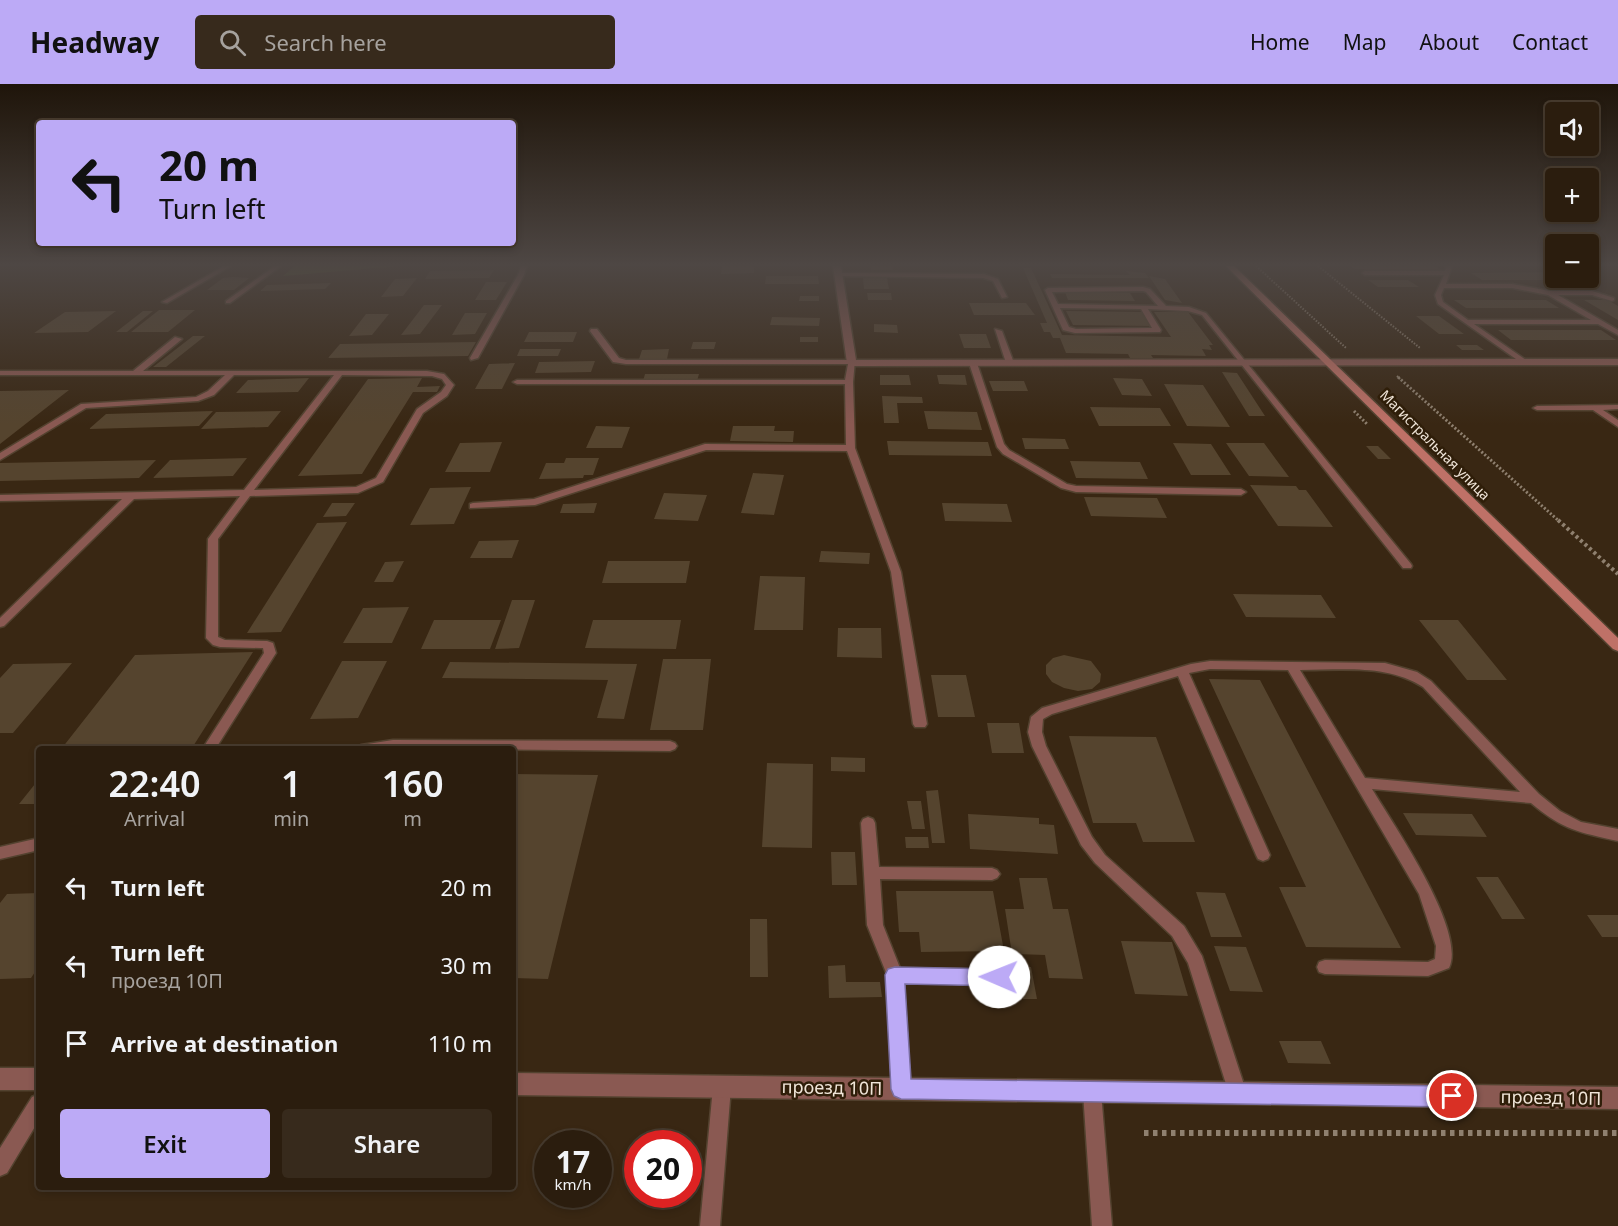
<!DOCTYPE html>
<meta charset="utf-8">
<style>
body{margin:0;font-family:"Noto Sans",sans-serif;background:#372a1c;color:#f1f3f6;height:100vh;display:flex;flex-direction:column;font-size:22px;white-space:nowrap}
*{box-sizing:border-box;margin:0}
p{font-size:20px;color:#a6a29e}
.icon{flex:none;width:33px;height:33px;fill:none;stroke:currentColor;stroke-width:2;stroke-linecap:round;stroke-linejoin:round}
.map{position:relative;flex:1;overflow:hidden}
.side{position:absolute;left:36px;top:662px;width:480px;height:444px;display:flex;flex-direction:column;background:#2b1d0e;border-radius:6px;box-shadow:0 3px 9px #0003,0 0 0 2px #473b2e}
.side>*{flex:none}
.guide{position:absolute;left:36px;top:36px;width:480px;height:126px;border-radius:6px;box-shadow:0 3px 9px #0003,0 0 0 2px #473b2e;background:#bcaaf6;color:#111;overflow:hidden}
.fabs{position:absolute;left:1545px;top:18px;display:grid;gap:12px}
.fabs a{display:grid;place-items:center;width:54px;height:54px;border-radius:6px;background:#2b1d0e;box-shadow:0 3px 9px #0003,0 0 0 2px #473b2e;font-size:30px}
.speed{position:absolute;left:534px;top:1046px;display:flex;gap:12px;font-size:30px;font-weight:700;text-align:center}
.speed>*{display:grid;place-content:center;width:78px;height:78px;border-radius:50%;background:#2b1d0e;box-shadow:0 3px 9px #0003,0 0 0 2px #473b2e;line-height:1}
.speed small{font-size:15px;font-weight:400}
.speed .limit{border:9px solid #d22;background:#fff;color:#111}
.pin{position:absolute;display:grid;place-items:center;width:51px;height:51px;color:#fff;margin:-26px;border:3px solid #fff;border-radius:50%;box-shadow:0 2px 6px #0007}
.me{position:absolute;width:66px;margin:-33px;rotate:271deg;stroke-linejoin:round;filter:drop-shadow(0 0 4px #0008)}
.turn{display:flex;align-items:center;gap:21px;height:126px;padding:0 24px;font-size:27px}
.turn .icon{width:78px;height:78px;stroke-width:2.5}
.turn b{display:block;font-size:42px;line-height:51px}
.eta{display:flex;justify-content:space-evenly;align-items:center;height:102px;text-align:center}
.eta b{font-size:36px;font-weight:600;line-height:42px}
.primary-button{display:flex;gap:12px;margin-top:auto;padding:12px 24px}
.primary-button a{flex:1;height:69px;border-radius:6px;background:#bcaaf6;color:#111;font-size:24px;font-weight:600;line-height:69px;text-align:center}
.primary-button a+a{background:#372a1c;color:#f1f3f6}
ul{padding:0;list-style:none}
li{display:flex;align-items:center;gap:18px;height:78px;padding:0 24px}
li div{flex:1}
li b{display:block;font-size:22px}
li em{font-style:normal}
header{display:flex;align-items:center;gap:36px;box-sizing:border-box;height:84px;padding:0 30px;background:#bcaaf6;color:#111}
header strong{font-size:28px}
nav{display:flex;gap:33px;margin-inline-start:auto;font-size:21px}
.search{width:420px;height:54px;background:#372a1c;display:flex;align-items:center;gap:15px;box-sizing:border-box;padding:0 21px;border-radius:6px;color:#a6a29e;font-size:22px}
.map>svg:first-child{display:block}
</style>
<header>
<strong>Headway</strong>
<div class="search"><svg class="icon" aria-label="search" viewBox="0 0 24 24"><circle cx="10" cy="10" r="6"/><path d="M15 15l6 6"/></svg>Search here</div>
<nav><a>Home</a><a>Map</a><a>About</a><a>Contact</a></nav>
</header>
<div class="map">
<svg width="1618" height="1142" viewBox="0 0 1618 1142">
<rect width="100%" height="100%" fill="#392713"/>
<path fill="#4a591a" d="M295 182H399L283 192Z"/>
<path fill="#55442e" d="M722 182H754V189L721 190Z
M870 182H892L893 186H871Z
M1350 182H1435L1440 185H1355Z
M1023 184H1031L1062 251 1171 253 1154 228H1188L1213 261H1209L1212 266 1202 265 1206 272 1151 271 1153 274H1130L1128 270 1066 269 1060 254H1053L1050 248H1044L1040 239H1047Z
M494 186 489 194 425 195 430 187Z
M1126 187 1145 189 1149 194H1052L1050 190 1130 191Z
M1556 188V194L1572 196H1482L1471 189Z
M766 192H818L819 200H765Z
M1149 192 1165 195 1182 219 1165 216Z
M223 194 233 193 249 194 234 206H207Z
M417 194 403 212 381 213 395 195Z
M863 194H887L889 205H864Z
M1368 196H1408L1419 203H1378Z
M486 198H507L496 216H475Z
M331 199 325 205 260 207 267 201Z
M1065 208 1130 209 1135 217 1068 216Z
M867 209H891L892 216H868Z
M800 212H819V217H799Z
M1454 216H1546L1559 224H1466Z
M1584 216H1608L1618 222V236Z
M969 219H1026L1035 231H974Z
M424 221H442L420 250 401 251Z
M159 226H195L168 248H131Z
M116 227 88 248 34 249 65 228Z
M143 227H153L127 248H116Z
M1066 227 1143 228 1152 242 1073 241Z
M465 229H487L475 250 452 251Z
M366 230H389L372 251 349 252Z
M1416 232H1439L1464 250H1439Z
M772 233 820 234 819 242 770 241Z
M874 240 897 241 898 249 874 248Z
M1498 246H1601L1616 256H1511Z
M529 248H577L573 258H524Z
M959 250H986L991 264H964Z
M193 252H205L166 283H153Z
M800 253H818V258H800Z
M476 258 468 272 328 274 340 260Z
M693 258H716L714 265H691Z
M1456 261H1477L1484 266H1462Z
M520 265H561L558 272H517Z
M669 265 667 275H639L642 266Z
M595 277 591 288 535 289 539 278Z
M515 279 502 305H475L489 280Z
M1222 288 1237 289 1265 332H1249Z
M645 290H699L697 297H643Z
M880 291H909L911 301H880Z
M937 291H965L967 301 939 300Z
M309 294 298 308 236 309 248 296Z
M422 294 417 303 440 302 437 308H413L362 390 298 392 368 295Z
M1113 294 1142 295 1152 312 1122 311Z
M989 297H1024L1028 307H993Z
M1164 300 1203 301 1230 343 1187 342Z
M69 306 0 360V307Z
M882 312 922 313 923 319H897L899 339H884Z
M1090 323 1160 324 1171 342H1099Z
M213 327 199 342 89 345 106 330Z
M281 327 268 343 201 345 216 328Z
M924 327 977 328 982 346 928 345Z
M596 342 630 343 622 364H586Z
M733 342H775L774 347H794L793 358 730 357Z
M1022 354 1065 355 1069 365H1025Z
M887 357 988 358 992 372 889 371Z
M502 358 490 388H445L460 359Z
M1173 359 1211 360 1231 391H1191Z
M1226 359H1264L1289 393 1249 392Z
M1366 362H1378L1391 375H1378Z
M247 374 233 392 153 394 170 376Z
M566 374H599L593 391H584L583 394 539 395 546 379H564Z
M156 376 139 394 0 397V379Z
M1070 377 1140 378 1148 395 1076 394Z
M753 389 784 391 774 431 741 429Z
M1250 401 1296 402 1299 406H1306L1333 443 1278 442Z
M471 403 454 440 410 441 430 404Z
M664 409 707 411 698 437 654 435Z
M1084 413 1157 414 1167 434 1091 432Z
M332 419H355L346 432 323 433Z
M597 419 594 429H560L563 420Z
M942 419 1007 420 1012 438 945 437Z
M347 438 281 548 247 549 317 439Z
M519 456 512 474H470L479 457Z
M821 467 870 469 869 480 819 478Z
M404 477 393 498H374L385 478Z
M608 477H690L686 499H602Z
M760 492 805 493 803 546H754Z
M1233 510 1321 511 1336 534 1246 533Z
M512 516H535L519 564 495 565Z
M409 523 392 559H343L363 524Z
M434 536H501L490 565H421Z
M593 536H681L676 565 585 564Z
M1419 536H1458L1507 596H1467Z
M838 544H881L882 574 837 573Z
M253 568 192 664H62L135 571Z
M1064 571 1091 577 1101 590 1100 598 1092 605 1078 607 1064 604 1052 598 1046 590V581L1053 574Z
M663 575H711L703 646H650Z
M342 577H387L358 634 310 635Z
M450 578 637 580 624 635 597 634 608 596 442 594Z
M72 579 13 649H0V594L13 580Z
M931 591H966L975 633H938Z
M1209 595 1260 596 1401 864 1306 863 1279 803H1306Z
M987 639H1019L1024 669H992Z
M1069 652 1156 653 1195 758H1143L1136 739H1093Z
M831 673 865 674V688L831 687Z
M767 679 813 680 812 764 762 763Z
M513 690 598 691 548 895 513 894Z
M39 695V720H19Z
M938 706 945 759H932L926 707Z
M907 717H921L925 745H912Z
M1403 729 1472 730 1487 753 1416 751Z
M968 730 1039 734V740L1054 741 1058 770 970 765Z
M905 753H928L929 764H906Z
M831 768H855L857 801H832Z
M1476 793H1498L1525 835H1502Z
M1019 794H1047L1053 825H1068L1083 895 1049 894 1045 871 1012 870 1005 825H1024Z
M896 807H993L1004 867 921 868 919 848H899Z
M1196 808 1225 809 1242 853H1211Z
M39 809V882L31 894 0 895V819L7 810Z
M1587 831H1618V853H1602Z
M750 835H767L768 893H750Z
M1121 857 1172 858 1188 912 1135 910Z
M1214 862 1246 863 1263 908 1230 907Z
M845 881 846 898H880L882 913 829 914 828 882Z
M1017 883H1031L1037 915H1023Z
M1279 957H1321L1331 980 1288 979Z"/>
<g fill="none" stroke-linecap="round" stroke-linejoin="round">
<g stroke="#53422f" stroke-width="3">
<path id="service" d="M224 182H231L167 219 162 218Z
M275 182H281L230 219H226V217Z
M521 182H527L524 191 478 274 471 276 470 274 518 191Z
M1446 182H1452L1446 200H1512L1550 207H1592L1614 214V216L1612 217 1592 211H1558L1618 246V251L1598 240H1474L1526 276 1527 278 1523 280 1438 220 1435 211 1444 191H1365L1362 189 1365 187H1445ZM1444 204H1512L1548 211 1591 236H1468L1443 218 1441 211Z
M839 189 984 190 998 195 1007 213 1002 214 993 197 983 194 837 192V190Z
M1143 203 1150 205 1166 222 1189 223 1206 229 1411 480 1412 482 1411 484H1403L1202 231 1188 227 1148 225 1161 246 1160 248 1075 249 1063 246 1045 206 1048 204ZM1143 207 1146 208 1158 222 1058 220 1052 208ZM1060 224 1141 225 1152 244 1076 245 1069 243Z
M591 245H597L619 274 626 276H855L853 298 855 364 901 488 927 640 925 643H915L913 640 891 488 847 367 706 366 535 421 470 424V420L473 419 534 415 705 360 846 361 845 300H517L513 298 517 296H845L848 280H626L613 278 590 247Z
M995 245 1002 247 1014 279 1013 281 1006 279Z
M175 253 182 255 143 287H427L444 290 454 301 447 312 423 329 383 398 358 409 250 412 218 455V553L225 556 267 557 273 559 276 569 216 664H203L264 569 263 564H261L220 563 213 561 206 554 208 455 240 412 134 415 4 542 0 543V534L122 415 0 417V411L244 406 334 291H234L214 311 198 317 86 324 0 376V369L81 320 196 313 208 307 225 291H0V287H133ZM342 291 432 292 442 295 446 301 441 308 417 325 376 394 356 403 254 406Z
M970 277 977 279 1004 360 1009 366 1067 400 1076 402 1241 405 1246 408 1241 411 1076 408 1061 404 1003 370 997 363 969 279Z
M1618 321V325L1603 326 1618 336V343L1593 326H1537L1533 324 1537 322Z
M1210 577 1385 579 1417 588 1431 597 1539 710 1560 727 1581 738 1618 745V757C1578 748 1563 746 1531 719L1372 705C1393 740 1467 847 1449 884L1428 892 1325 890 1319 888 1317 883 1319 878 1325 876 1428 878 1435 875 1436 862 1419 810 1288 586 1210 585 1189 589 1270 771 1268 775 1263 777 1258 775 1256 771 1178 592 1052 630 1043 635 1042 648 1046 662 1092 753 1105 771 1184 842 1202 872 1247 1010 1245 1016 1238 1019 1231 1016 1188 879 1172 852 1095 779 1081 761 1032 662 1028 648 1031 633 1042 624 1191 580ZM1300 586C1342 586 1387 580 1423 603L1520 708 1365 694Z
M393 656 670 657 675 659 677 662 675 665 670 667 359 664 361 661Z
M868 733 873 735 875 739 879 783 992 784 997 786 1000 790 997 794 992 796 880 795 883 841 900 884 999 886 1005 888 1007 893 1005 898 999 900 904 899 910 1005 908 1011 901 1014 894 1011 892 1005 887 891 867 841 861 739 863 735Z
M39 754V766L0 775V763Z
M722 994 729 997 731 1003 720 1142H700L713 1003 715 997Z
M1092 999 1099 1002 1101 1008 1112 1142H1092L1083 1008 1085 1002Z
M39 1010V1036L7 1089 0 1092V1064L32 1013Z"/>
</g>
<g stroke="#53422f" stroke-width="3">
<path id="minor" d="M833 182H841L856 276 1618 275V281L852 282 847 279Z
M0 984H39V1006H0Z
M513 989 1618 1003V1025L513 1011Z"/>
</g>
<g stroke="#53422f" stroke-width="3">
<path id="secondary" d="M1226 182H1234L1618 554V567L1613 565Z"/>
</g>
<path stroke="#8f806f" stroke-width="2" stroke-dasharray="1.5 1.5" stroke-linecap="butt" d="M1256 182 1346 264
M1318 182 1420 264
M1397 292 1400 295"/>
<path stroke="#8f806f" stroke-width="3" stroke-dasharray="2 2" stroke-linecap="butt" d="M1398 293 1560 438
M1354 327 1368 341"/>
<path stroke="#8f806f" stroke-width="4" stroke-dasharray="3 3" stroke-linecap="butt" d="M1558 436 1618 490"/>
<path stroke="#8f806f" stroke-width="6" stroke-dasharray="4.5 4.5" stroke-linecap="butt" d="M1144 1049H1618"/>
<use href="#service" fill="#8a5952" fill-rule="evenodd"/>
<use href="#minor" fill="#8a5952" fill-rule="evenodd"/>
<use href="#secondary" fill="#bf7167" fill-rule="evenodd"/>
</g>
<linearGradient id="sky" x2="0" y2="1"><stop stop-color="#1f150a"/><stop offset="0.53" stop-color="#4e4744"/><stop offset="1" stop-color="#4e4744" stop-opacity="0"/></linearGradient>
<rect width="1618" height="341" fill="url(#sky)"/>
<path fill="#bcaaf6" stroke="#7a6ea0" stroke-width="1.5" d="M895 883 999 885 1006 887 1008 893 1006 899 999 902 905 900 911 995 1452 1002 1459 1005 1462 1012 1459 1020 1452 1023 901 1015 894 1012 891 1005 885 891 888 885Z"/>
<g text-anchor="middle" stroke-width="5" stroke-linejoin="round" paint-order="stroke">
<g font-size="14" fill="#f0e5d8" stroke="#2f1e09">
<text transform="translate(1435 361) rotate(45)" y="5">Магистральная улица</text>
</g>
<g font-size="18" fill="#f0e5d8" stroke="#2f1e09">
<text transform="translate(832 1004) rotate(1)" y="6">проезд 10П</text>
<text transform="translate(1551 1014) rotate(1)" y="6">проезд 10П</text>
</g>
</g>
</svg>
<div class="fabs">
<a><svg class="icon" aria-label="sound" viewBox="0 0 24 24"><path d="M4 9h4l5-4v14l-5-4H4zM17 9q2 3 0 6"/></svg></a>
<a>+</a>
<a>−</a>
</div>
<div class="speed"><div>17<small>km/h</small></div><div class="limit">20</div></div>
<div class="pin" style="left:1452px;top:1012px;background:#d93025"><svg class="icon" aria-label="arrive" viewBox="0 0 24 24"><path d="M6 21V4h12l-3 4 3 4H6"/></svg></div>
<svg class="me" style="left:999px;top:893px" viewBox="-20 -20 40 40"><circle r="19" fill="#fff"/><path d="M0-13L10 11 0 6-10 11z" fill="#bcaaf6"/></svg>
<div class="guide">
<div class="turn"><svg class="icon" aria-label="left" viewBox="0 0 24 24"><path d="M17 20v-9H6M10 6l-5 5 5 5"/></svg><div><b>20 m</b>Turn left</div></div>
</div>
<section class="side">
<div class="eta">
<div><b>22:40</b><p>Arrival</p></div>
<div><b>1</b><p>min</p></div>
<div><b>160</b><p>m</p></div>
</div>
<ul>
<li><svg class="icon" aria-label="left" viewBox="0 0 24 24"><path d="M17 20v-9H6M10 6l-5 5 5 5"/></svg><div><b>Turn left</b></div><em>20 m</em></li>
<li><svg class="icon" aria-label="left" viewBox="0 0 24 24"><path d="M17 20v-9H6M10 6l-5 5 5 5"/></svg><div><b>Turn left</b><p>проезд 10П</p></div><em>30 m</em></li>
<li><svg class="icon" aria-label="arrive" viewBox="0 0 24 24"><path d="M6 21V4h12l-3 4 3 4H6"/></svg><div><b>Arrive at destination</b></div><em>110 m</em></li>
</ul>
<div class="primary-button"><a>Exit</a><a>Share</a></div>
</section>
</div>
